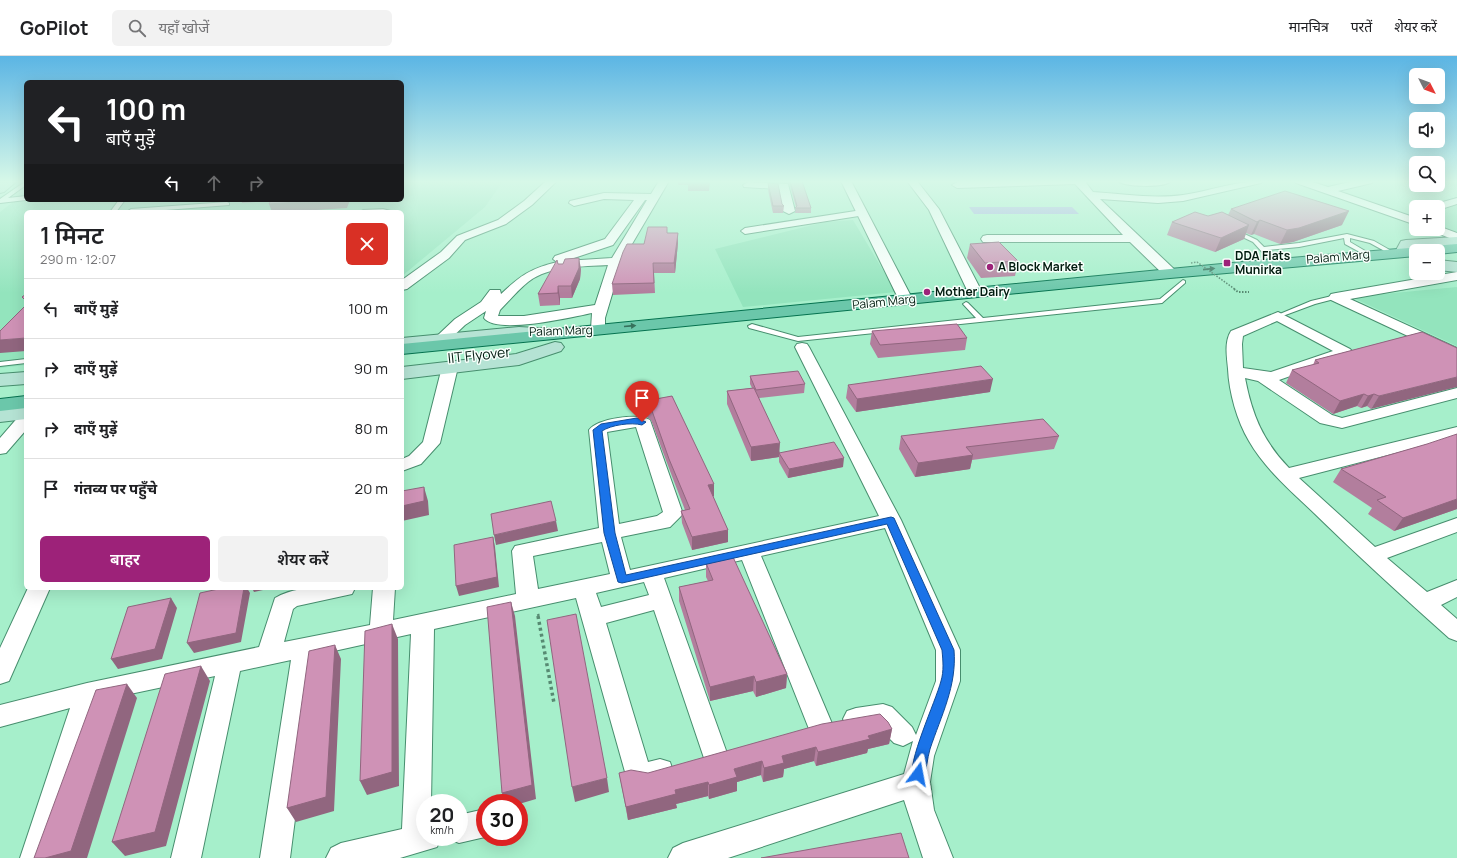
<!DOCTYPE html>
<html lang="hi">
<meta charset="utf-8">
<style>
body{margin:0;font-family:Manrope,"Noto Sans Devanagari",sans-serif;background:#f2f2f2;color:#202124;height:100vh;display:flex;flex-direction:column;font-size:15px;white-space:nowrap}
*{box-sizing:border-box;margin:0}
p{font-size:13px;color:#757577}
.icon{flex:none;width:22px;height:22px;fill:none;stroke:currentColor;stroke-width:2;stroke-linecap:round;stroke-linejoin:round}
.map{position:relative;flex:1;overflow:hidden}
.details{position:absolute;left:24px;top:154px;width:380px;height:380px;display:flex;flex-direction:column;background:#fff;border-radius:6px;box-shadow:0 4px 16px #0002}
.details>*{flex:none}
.top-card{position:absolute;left:24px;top:24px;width:380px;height:122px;border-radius:6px;box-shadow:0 4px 16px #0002;background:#202124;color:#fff;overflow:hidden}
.needle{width:26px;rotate:132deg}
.buttons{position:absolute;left:1409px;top:12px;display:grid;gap:8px}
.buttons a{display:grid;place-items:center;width:36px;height:36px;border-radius:6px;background:#fff;box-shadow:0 4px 16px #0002;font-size:20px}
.speed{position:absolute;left:416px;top:738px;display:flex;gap:8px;font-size:20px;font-weight:700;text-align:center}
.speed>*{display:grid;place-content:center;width:52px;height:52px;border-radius:50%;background:#fff;box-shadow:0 4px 16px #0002;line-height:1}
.speed small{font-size:10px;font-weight:400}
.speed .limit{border:6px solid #d22;background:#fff;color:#111}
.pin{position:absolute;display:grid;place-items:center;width:34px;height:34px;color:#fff;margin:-41px -17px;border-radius:50% 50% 50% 0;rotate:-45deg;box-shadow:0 0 4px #0007}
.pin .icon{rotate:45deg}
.me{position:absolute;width:44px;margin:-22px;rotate:13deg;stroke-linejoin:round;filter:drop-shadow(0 0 3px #0008)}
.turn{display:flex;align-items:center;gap:14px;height:84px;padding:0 16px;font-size:18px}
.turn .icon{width:52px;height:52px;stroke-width:2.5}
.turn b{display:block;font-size:28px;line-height:34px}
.lanes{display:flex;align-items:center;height:38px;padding:0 16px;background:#0003;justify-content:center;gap:20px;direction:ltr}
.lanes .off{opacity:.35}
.round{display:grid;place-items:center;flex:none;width:42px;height:42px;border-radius:6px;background:#f2f2f2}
.summary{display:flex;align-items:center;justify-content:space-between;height:68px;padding:0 16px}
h1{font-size:24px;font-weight:600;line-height:30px}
.primary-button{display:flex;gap:8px;margin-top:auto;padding:8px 16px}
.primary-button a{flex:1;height:46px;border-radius:6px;background:#9d2279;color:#fff;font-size:16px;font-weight:600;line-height:46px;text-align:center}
.primary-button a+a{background:#f2f2f2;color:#202124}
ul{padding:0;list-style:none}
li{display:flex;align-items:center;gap:12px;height:60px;padding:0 16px;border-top:1px solid #e0e0e0}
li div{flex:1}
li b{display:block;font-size:15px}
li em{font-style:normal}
header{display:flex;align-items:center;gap:24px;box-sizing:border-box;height:56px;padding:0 20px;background:#fff;border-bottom:1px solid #e0e0e0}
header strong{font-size:19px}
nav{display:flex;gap:22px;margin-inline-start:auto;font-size:14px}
.search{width:280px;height:36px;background:#f2f2f2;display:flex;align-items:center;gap:10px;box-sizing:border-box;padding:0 14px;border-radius:6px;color:#757577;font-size:15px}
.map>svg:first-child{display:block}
</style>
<header>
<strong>GoPilot</strong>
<div class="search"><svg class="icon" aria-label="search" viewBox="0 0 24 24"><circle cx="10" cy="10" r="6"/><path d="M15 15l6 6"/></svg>यहाँ खोजें</div>
<nav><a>मानचित्र</a><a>परतें</a><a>शेयर करें</a></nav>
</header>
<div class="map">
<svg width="1457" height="802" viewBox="0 0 1457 802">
<rect width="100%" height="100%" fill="#a6efcb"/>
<path fill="#93e4bd" d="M402 125H503L485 151 402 220V156H26V309L0 312V156L26 136V144H402Z
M1457 143V178L1438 171V151H1436Z
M853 164 896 236 743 251 715 193 825 166Z
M1457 231V290L1351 241Z"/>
<path fill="#a4a6e4" d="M969 151H1072L1079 158H974Z"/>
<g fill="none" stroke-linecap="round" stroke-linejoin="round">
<g stroke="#478e6e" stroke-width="2">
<path id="service" d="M26 125V129L8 142 26 140V144L0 147V143Z
M119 144H125L116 156H110Z
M227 146 229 147V149L140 156 128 155 131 153Z
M383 153 394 156H360L363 154Z
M1234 173 1257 184 1264 191 1299 187 1347 178 1374 185 1395 197 1390 198 1370 187 1350 182V186L1372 199 1367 200 1345 188 1344 182 1299 191 1267 194 1278 207 1275 209 1273 208 1253 186 1232 176V174Z
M1183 224 1185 225V227L1162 247 798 285 749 272 748 270 752 268 798 281 976 262 963 248 966 246 968 247 983 262 1160 243Z
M1336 239 1338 240V242L1315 248 1280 261 1278 262 1275 260 1311 245Z
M26 303V307L0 310V306Z"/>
</g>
<g stroke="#478e6e" stroke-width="2">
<path id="pedestrian" d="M862 154 866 157 865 159 745 178 741 175 745 172Z"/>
</g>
<g stroke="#478e6e" stroke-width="2">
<path id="minor" d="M546 125H557L532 149 506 168 465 184 449 202 407 233 402 234V224L441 196 457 180 498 164 524 145Z
M659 125H669L622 205 605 262V273L603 276H593L591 273 592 257C573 261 496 279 484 262L486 255 465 269 447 286H437L435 283 437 280 455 263 481 246 490 234H500L501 238C521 219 530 213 557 206L553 203 555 200 605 183 634 144 604 143 574 150 569 147 570 145 604 137 651 138ZM645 144H647L612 202 565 205 613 189ZM608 209 595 249 524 260H498L500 254C509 245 518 234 528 226 550 209 582 211 608 209Z
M841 125H851L913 244 911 247H901L899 244Z
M907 125H917L939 153 982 236 980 239H970L968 236 929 154Z
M983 125H1088L1086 127 1093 136C1123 138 1154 143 1183 139 1210 135 1235 125 1262 125L1261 127 1183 145 1158 147 1100 143 1175 214 1176 217 1170 221 1165 220 1130 186H983L981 183 983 180 987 179H1123L1075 128 957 132 952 129 957 126Z
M1118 125H1171C1165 132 1124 131 1118 125Z
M1295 125H1310L1328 131 1354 125H1373L1372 127 1338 135 1416 162V169L1296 127Z
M748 126 788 128 795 155 789 158 783 155 779 133 744 131 743 129Z
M1457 142V148L1438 154V151H1431L1432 149Z
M1438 170 1457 177V185L1432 175 1430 173H1438Z
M1457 216V224L1350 243 1457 292V303L1331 244 1329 241 1331 238 1336 237Z
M1278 256 1350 293 1353 296 1350 299 1279 324 1332 359 1342 362 1457 332V342L1342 372 1320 367 1258 325 1245 322C1252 359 1263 385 1289 412L1457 371V381L1299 422 1375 491 1457 462V476L1387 502 1427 536 1457 524V541L1441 549 1457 563V585L1449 582C1403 541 1358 500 1314 457 1291 435 1265 413 1249 385 1237 365 1229 336 1228 313 1227 301 1224 286 1231 275ZM1277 265 1333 295 1271 316 1243 312 1242 288 1243 280Z
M802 287 807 288 809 291 901 464 960 594V625L934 700 930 726 934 754 953 802H923L904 744 728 802H668L673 792 683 787 904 718 913 685 903 690 894 687 878 671 856 674 847 671 843 663 847 655 856 652 883 648 892 651 912 671 916 679 936 625V594L885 472 761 500 833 670 829 678 820 681 811 678 742 504 664 522 728 700 724 708 715 712 706 708 654 554 606 567 648 706 660 703 670 706 673 715 670 724 644 732 627 723 576 542 434 573 431 747H425V781H441L437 791 400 802H326L331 792 341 787 402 773 411 578 316 599 290 802H260L291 604 240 615 201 802H171L215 620 97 645 50 802H20L70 652 0 671V649L87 627 259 591 275 542C299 528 328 532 355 532L352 538 297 550 293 553 284 586 370 569 373 532H395L393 564 516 538 512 495 515 490 599 472 589 374C598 362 638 357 650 364L683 458 670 471 621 481 630 514 879 460 795 291 797 288ZM636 371 663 456 657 460 619 468 607 376ZM602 486 610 518 538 533 533 500ZM644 526 649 539 601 551 596 537Z
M450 306 455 308 458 311 440 387 421 408 402 415V403L409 400 423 386 442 311 445 308Z
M26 358V374L6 397 0 398V382L20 359Z
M28 532H50L9 625 0 628V592Z
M485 753V781L459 787 449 783 448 781H459V759Z"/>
</g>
<g stroke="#478e6e" stroke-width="2">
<path id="secondary" d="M3 125H17L4 136 0 137V127Z
M1457 181V189L1411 192 1407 199H1397L1395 196 1401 185 1406 184Z
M1438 204 1457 206V216L1438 214Z
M519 271 555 273 558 277 555 281 549 282 519 281 402 292V282Z
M555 286 561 287 564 291 561 295 519 309 402 323V311L516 298Z
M26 316V328L0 330V318Z
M26 351V363L0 366V354Z"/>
</g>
<g stroke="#05724f" stroke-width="2">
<path id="primary" d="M1457 188V196L1438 198V195H1416V200L1170 222 402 298V288L1242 206Z
M26 340V352L0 355V343Z"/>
</g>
<path stroke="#578a72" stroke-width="2.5" stroke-dasharray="2 2" stroke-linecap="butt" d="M538 558 539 561"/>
<path stroke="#578a72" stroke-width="3.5" stroke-dasharray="3 3" stroke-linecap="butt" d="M538 560 554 647"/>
<use href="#service" fill="#fff" fill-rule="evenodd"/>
<use href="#pedestrian" fill="#fff" fill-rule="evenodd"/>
<use href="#minor" fill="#fff" fill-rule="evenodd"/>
<use href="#secondary" fill="#b5e3d4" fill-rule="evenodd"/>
<use href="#primary" fill="#6bc7aa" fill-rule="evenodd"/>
<path stroke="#578a72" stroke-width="1.5" stroke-dasharray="1.5 1.5" stroke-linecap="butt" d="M1191 207 1197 206 1236 234"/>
<path stroke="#578a72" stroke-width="2" stroke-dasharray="1.5 1.5" stroke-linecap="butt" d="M1234 233 1238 236H1249"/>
</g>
<path fill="#b27e9d" d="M678 125H710L709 135H688V129H678Z
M759 125H824L802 126 811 152V157H795L796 151 789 127Z
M768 127 782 148 784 150 783 157H773L768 134Z
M1231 153 1342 169 1293 186 1280 188 1254 178 1251 179 1246 177 1244 183 1215 196 1167 179 1172 166 1228 159Z
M668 177H678V187L675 217H654L655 237 613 239 612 228 644 188Z
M970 188 1018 205 1015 220 981 222 967 202Z
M558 208 581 213 580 223 572 242H560V249L540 250 538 238Z
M872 275 967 282 965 294 878 302 870 288Z
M1422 276 1371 353 1367 350 1361 352 1357 350 1333 358 1286 327 1292 314 1313 309 1315 304Z
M750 320 805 328 804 337 759 342 780 397 843 411 788 422 779 406V401L751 405 727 348V335L752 332 750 328Z
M848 329 990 336 856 356 846 342Z
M672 340 714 440 713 441 728 474V486L692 494 682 467 681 455 685 454 670 415 651 364 647 361 646 357 645 345Z
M901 380H1059L1054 393 972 404 970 413 915 421 899 393Z
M1427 388 1457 453 1394 475 1368 458 1372 452 1333 426 1341 413Z
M706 507 787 618 786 632 756 641 753 635 710 645 679 545V531L708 525 706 521Z
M892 673 889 688 868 693 867 697 816 710 814 705 784 713 783 721 763 726 761 719 737 726V735L709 743 708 740 676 748 677 752 628 764 619 717H648Z"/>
<path fill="#91667f" d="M241 144H280L242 147Z
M322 144H350L347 152 286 156H272L269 148Z
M1349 155 1342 169 1293 186 1280 188 1287 174Z
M1260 164 1254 178 1251 179 1257 166Z
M1249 169 1244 183 1215 196 1221 182Z
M678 177V187L675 217 674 207Z
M579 202 581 213 580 223 572 242 571 230Z
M558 230 560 242V249L558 237Z
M26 282V295L0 297V284Z
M1457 321V331L1371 353 1379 340Z
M993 323 990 336 856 356 857 343Z
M1364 338 1357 350 1333 358 1340 345Z
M1374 338 1367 350 1361 352 1368 340Z
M780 387 779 401 751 405V391Z
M973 399 970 413 915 421 918 407Z
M844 402 843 411 788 422 789 413Z
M714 428V440L708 442V429Z
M424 431 428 445 429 459 402 465V450Z
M1457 443V453L1394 475 1403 462Z
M556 465 558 475 496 489 494 479Z
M728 474V486L692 494V481Z
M493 481 495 491 499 531 459 540 456 530Z
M244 532H247L250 537 241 586 194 597 187 587Z
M252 532H272L254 536Z
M171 542 177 552 162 603 118 613 111 603Z
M511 546 515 560 536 743 519 748V747H505L502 737Z
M392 568 398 583 399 730 367 739 360 725Z
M335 589 341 603 334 755 296 766 287 752Z
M201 610 210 625 166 790 125 800 112 786Z
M787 618 786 632 756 641V626Z
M754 620 753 635 710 645V631Z
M127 628 137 642 87 802H45Z
M892 673 889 688 868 693 867 697 816 710 818 696 868 680Z
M816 691 814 705 784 713 783 721 763 726 764 712 782 700Z
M762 705 761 719 737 726V735L709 743V729L734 713Z
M607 722 609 736 575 746 572 731Z
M708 726V740L676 748 677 752 628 764 626 751 675 734Z"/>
<path fill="#cf92b6" stroke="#91667f" d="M790 125H802L811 152H795L797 150Z
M768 127 778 128 782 148 784 150H773Z
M1285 135 1349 155 1299 172 1287 174 1260 164 1257 166 1231 153Z
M271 144H322L269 148Z
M1195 156 1208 160 1222 156 1249 169 1221 182 1172 166Z
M648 171H667V177H678L674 207H653L654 227 612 228 623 196 627 188H644Z
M999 186 1018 205 985 207 970 188Z
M579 202V212L571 230H558V237L538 238 557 204 558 208H563L565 203Z
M26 238V245L22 241Z
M26 249V282L0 284V275Z
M957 268 967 282 880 289 872 275Z
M1422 276 1457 292V321L1379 340 1374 338 1368 340 1364 338 1340 345 1292 314 1319 307 1315 304Z
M981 310 993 323 857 343 848 329Z
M798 315 805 328 756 334 750 320Z
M754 332 780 387 751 391 727 335Z
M672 340 714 428 708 429 728 474 692 481 681 455 690 453 669 403 651 352 647 350 645 345Z
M1043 363 1059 380 966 391 973 399 918 407 901 380Z
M1457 378V443L1403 462 1377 444 1386 441 1341 413 1427 388Z
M834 386 844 402 789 413 779 397Z
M424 431V445L402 450V435Z
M551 445 556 465 494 479 491 458Z
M493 481 497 521 456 530 454 489Z
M733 501 787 618 756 626 754 620 710 631 679 531 713 524 706 507Z
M223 532H244L236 577 187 587 200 537Z
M171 542 155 593 111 603 128 551Z
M511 546 532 729 502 737 487 551Z
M576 558 607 722 572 731 547 564Z
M392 568V716L360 725 365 575Z
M335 589 326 741 287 752 309 595Z
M201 610 155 776 112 786 165 618Z
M127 628 71 795 45 802H34L96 634Z
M880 658 888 666 892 673 868 680 870 683 818 696 816 691 782 700 784 707 764 712 762 705 734 713 737 721 709 729 708 726 675 734 676 738 626 751 619 717 631 714 648 717 822 668Z
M901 777 909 802H761Z"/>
<defs><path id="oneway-solid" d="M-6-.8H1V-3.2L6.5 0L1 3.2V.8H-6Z"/></defs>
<g fill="#36715c">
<use href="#oneway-solid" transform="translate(1209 213) rotate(-6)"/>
<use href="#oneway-solid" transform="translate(630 270) rotate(-5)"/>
</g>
<linearGradient id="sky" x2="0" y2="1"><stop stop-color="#5bb5e4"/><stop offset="0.53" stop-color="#d7f8e8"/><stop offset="1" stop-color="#d7f8e8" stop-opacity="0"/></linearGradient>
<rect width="1457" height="237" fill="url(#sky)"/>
<path fill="#1a73e8" stroke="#114b97" d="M637 362 646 366 642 369C631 366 611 369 602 375L615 477 626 519 891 461 894 462 954 594C957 630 941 660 930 693 927 703 927 713 923 723L918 725 913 723C906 708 936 645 941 625 944 615 943 605 942 594L887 468 622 527 618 526 604 477 593 374 601 368Z"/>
<g fill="#9d2279" stroke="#f8fffb" stroke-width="1.5">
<rect x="1223" y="203" width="8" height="8" rx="2"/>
<circle cx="990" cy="211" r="4"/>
<circle cx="927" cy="236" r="4"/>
</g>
<g text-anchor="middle" stroke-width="3" stroke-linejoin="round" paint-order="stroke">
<g font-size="12" font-weight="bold" fill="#001b0f" stroke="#f8fffb" text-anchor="start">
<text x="1235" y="204">DDA Flats<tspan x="1235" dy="14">Munirka</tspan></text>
<text x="998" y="215">A Block Market</text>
<text x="935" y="240">Mother Dairy</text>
</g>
<g font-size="12" fill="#001b0f" stroke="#f8fffb">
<text transform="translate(1338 201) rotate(-5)" y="4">Palam Marg</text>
<text transform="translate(884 246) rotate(-6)" y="4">Palam Marg</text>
<text transform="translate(561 275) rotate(-2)" y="4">Palam Marg</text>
</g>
<g font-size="14" fill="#001b0f" stroke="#f8fffb">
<text transform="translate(479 299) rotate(-6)" y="5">IIT Flyover</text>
</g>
</g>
</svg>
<div class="buttons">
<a><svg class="needle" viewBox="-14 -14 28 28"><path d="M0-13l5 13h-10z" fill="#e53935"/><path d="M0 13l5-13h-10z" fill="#757577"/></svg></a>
<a><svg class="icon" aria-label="sound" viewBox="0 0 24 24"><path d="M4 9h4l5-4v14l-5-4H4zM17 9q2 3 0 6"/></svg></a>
<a><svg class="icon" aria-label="search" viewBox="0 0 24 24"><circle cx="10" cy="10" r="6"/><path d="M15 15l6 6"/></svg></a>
<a>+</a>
<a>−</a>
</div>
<div class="speed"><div>20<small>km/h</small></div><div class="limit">30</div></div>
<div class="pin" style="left:642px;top:366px;background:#d93025"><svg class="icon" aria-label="arrive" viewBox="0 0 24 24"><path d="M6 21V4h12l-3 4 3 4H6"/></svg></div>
<svg class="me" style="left:918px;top:718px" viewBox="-20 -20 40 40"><path d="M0-17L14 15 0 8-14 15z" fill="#1a73e8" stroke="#fff" stroke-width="4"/></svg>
<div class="top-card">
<div class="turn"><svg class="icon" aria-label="left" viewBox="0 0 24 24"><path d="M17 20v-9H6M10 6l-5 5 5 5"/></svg><div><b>100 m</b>बाएँ मुड़ें</div></div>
<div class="lanes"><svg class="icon" aria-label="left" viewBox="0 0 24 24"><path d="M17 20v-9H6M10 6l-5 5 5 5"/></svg><svg class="icon off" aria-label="ahead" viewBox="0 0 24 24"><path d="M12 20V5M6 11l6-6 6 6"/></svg><svg class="icon off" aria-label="right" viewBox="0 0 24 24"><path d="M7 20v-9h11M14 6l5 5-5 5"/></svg></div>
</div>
<section class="details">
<div class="summary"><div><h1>1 मिनट</h1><p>290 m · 12:07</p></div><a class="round" style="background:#d93025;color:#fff"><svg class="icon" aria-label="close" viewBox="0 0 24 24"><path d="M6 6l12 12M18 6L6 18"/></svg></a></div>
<ul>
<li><svg class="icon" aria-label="left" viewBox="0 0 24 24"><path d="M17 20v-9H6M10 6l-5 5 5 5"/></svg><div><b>बाएँ मुड़ें</b></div><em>100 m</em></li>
<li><svg class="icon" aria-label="right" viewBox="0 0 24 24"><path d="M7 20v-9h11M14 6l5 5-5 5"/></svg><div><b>दाएँ मुड़ें</b></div><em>90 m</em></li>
<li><svg class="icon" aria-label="right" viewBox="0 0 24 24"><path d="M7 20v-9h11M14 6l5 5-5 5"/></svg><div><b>दाएँ मुड़ें</b></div><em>80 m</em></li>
<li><svg class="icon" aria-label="arrive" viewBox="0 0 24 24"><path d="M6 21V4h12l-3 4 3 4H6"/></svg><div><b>गंतव्य पर पहुँचे</b></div><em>20 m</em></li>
</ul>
<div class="primary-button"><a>बाहर</a><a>शेयर करें</a></div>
</section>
</div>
